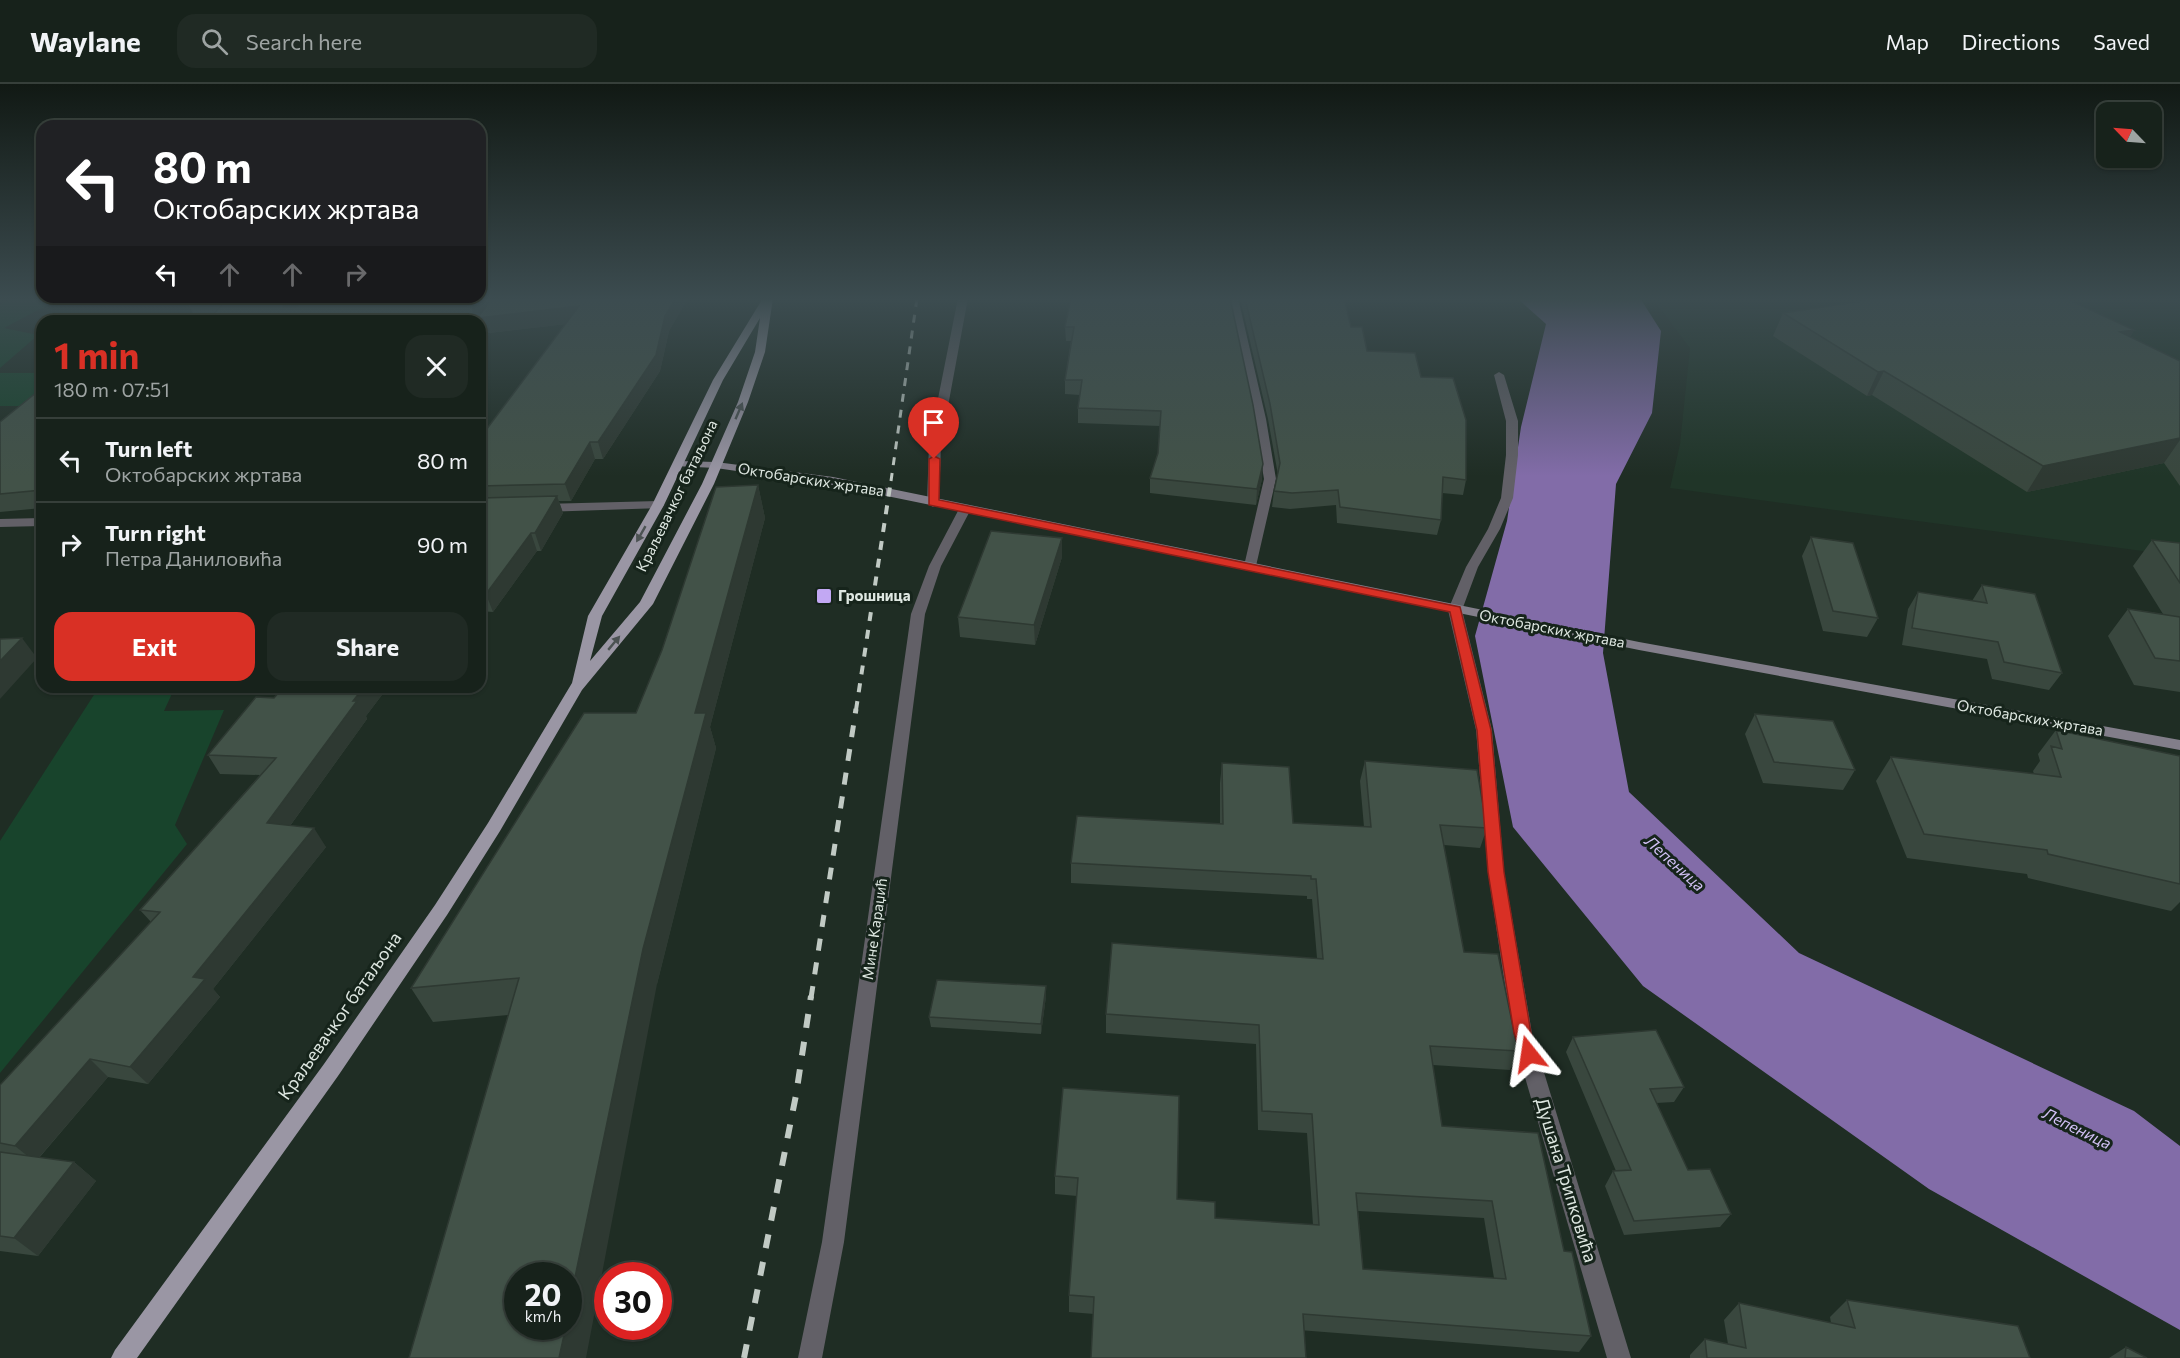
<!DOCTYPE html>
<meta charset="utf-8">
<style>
body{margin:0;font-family:Commissioner,sans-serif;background:#202a24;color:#f1f3f6;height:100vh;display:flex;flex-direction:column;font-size:22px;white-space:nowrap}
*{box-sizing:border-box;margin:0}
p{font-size:20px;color:#9ea4a3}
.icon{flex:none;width:33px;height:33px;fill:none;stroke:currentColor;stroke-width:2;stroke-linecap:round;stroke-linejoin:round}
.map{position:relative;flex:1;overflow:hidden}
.sheet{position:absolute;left:36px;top:231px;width:450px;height:378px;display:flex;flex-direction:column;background:#17221b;border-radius:18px;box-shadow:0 2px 4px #0004,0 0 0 2px #363f3a}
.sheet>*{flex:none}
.hud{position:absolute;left:36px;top:36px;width:450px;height:183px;border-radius:18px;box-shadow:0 2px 4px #0004,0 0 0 2px #363f3a;background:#202124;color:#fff;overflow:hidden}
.needle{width:39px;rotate:295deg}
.buttons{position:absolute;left:2096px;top:18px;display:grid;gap:12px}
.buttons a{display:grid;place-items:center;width:66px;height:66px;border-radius:12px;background:#17221b;box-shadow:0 2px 4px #0004,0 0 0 2px #363f3a;font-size:30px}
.speed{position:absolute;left:504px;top:1178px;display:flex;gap:12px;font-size:30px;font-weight:700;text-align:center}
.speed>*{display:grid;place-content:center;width:78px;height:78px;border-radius:50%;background:#17221b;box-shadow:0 2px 4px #0004,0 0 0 2px #363f3a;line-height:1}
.speed small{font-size:15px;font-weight:400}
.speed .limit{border:9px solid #d22;background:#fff;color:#111}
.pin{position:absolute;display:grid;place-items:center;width:51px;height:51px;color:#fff;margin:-62px -26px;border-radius:50% 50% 50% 0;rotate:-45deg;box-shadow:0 0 6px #0007}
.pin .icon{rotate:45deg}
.me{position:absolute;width:66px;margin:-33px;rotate:345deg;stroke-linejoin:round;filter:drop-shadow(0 0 4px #0008)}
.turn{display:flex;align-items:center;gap:21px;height:126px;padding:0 18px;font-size:27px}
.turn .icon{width:78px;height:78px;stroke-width:2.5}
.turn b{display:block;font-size:42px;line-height:51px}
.lanes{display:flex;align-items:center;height:57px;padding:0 18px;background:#0003;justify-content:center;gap:30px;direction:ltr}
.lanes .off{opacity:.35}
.round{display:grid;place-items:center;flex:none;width:63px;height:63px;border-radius:18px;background:#202a24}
.head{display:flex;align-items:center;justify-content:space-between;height:102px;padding:0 18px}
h1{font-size:36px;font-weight:700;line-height:45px;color:#d93025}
.cta{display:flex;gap:12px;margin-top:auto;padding:12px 18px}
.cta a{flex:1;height:69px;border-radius:18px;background:#d93025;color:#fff;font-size:24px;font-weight:700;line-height:69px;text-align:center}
.cta a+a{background:#202a24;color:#f1f3f6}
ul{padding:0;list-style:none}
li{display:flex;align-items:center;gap:18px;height:84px;padding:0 18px;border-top:2px solid #363f3a}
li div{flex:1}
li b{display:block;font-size:22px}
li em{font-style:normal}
header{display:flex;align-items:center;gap:36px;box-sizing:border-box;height:84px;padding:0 30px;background:#17221b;border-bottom:2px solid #363f3a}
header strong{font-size:28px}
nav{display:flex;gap:33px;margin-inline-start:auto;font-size:21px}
.search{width:420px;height:54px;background:#202a24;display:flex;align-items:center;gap:15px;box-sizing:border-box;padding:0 21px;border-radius:18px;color:#9ea4a3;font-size:22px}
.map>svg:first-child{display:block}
</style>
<header>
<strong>Waylane</strong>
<div class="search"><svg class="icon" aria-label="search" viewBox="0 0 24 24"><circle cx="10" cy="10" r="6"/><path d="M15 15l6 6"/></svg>Search here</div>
<nav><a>Map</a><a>Directions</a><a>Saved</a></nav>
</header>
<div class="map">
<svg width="2180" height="1274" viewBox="0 0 2180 1274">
<rect width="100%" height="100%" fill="#1f2d24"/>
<path fill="#203528" d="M1652 214H2180V472L1670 404 1680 360 1690 264Z"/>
<path fill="#18442c" d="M15 214H65L42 224 4 244 38 251 0 284V221Z
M0 289H42V307L22 322H0Z
M99 603H175L164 627 224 626 175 741 187 760 0 989V757Z"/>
<path fill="#826ca8" d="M1517 214H1640L1661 247 1652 329 1616 400 1603 569 1629 708 1799 869 2134 1027 2180 1062V1246L1929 1105 1643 902 1513 743 1475 552 1507 437 1521 343 1546 240Z"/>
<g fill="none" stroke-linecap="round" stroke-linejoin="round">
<path fill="#626067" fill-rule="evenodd" d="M958 214H968L941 360 939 419 933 423 927 419 929 360Z
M1228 214H1238L1266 335 1276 395 1256 482 1250 486 1244 482 1264 395 1254 335Z
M1499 288 1504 291 1518 337V371L1513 414 1500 445 1478 483 1462 526 1492 646 1504 788 1532 949 1631 1274H1607L1512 949 1488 788 1476 646 1448 526 1466 483 1488 445 1501 414 1506 371V337L1494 291Z
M658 417 664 421 662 424 543 428 537 424 543 420Z
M965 421 971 425 941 482 925 530 844 1158 822 1274H798L822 1158 911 530 929 482 959 425Z
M42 434V442L0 443V435Z"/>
<path fill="#827e8a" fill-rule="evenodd" d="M678 377 716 378 833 393 1639 558 2180 656V666L1639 566 833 401 716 384 674 382V378Z"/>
<path fill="#9a96a4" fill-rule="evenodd" d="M763 214H773L765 268 748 318 714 400 653 520 582 606 500 747 447 831 338 992 137 1274H111L115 1266 324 980 435 821 488 739 572 599 588 532 652 421 713 296ZM760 234 755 268 738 318 702 400 640 518 590 577 602 532 664 421 723 296Z"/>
<path stroke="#c1cac4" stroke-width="3" stroke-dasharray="8 8" stroke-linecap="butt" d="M891 397 917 214"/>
<path stroke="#c1cac4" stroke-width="4" stroke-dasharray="9 9" stroke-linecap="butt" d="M856 626 891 396"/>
<path stroke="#c1cac4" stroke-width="5" stroke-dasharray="12 12" stroke-linecap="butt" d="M811 914 856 625"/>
<path stroke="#c1cac4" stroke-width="6" stroke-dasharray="14 14" stroke-linecap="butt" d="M744 1274 796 1011 811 912"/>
</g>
<path fill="#39473e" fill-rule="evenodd" d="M188 214H688L669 247 660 287 603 375H595L571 417H559L563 429 541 467H537L493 528 480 527V354L566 240 480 250V237L212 231H194L186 216Z
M1230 214 1262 395 1256 421 1150 409V394L1158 369 1160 342 1078 339V324L1080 311 1065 310V296L1071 257H1066L1065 243Z
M1240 214H1344L1351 243 1367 267 1421 293 1466 396 1463 411 1442 409 1441 436 1437 451 1337 439 1336 421 1290 425 1272 423 1274 407 1278 391 1268 335Z
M1783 229 2134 246 2130 253 2180 277V402L2164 379 2027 408 1872 311 1867 312 1773 252Z
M42 304V424L0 428V338Z
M758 401 765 434 710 643 716 664 657 900 508 931 433 938 411 904 636 629Z
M1811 453 1878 534 1867 553 1823 547 1802 472Z
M2152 456 2180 459V608L2134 601 2108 552 2128 525 2163 530 2133 482Z
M1062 473 1035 561 960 553 958 533Z
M1982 501 2062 589 2049 606 1992 595 1987 575 1902 561 1908 525 1918 508 1972 517Z
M283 603H388L366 632 367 635 290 742 326 763 213 905 220 913 148 1000 108 993 39 1074 74 1078 96 1097 38 1172 0 1167V1001L151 838 140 826 260 691 220 690 208 671 274 614Z
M1755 630 1855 686 1843 706 1763 699 1745 650Z
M2056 646 2180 672V818L2171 827 2028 794 2027 790 1907 774 1876 697 1891 673 2034 690 2033 687 2040 677 2038 670Z
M1365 677 1487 744 1480 764 1444 761 1464 868 1518 967 1510 986 1433 981 1442 1042 1564 1167 1591 1252 1579 1268 1069 1228V1211L1077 1112 1055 1110V1092L1063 1004 1177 1115 1215 1134 1313 1141 1307 1049 1258 1046 1256 960 1106 949V930L1317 874 1312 815H1307V812L1071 799V779L1220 740V699L1222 679 1293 739 1364 743 1360 697ZM1358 1127 1484 1134 1494 1194 1363 1185Z
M1046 902V912L1041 950 931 943 929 933Z
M1573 953 1684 1003 1674 1018 1656 1019 1688 1086 1731 1130 1720 1143 1624 1151 1605 1102 1613 1087H1616L1566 968Z
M1847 1216 2030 1274H1690V1271L1705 1255 1728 1260 1724 1236 1739 1219 1831 1239 1830 1233Z
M2126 1263 2147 1274H2109Z"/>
<path fill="#2e3932" d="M289 214H310L290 236 283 223V220Z
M477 214H492L579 222 584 238 480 250V237H452L473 220Z
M676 214H688L669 247 660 287 603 375 598 358Z
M2134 246 2120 269V248Z
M1884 287 1872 311 1867 312 1878 288Z
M2180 354V356L2164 379 2027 408 2043 382Z
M590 358 595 375 571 417 565 400Z
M1263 380 1262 395 1256 421 1257 405Z
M758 401 765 434 710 643 716 664 657 900 586 1274H559L566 1242H568V1227L643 865 695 629Z
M557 412 563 429 541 467 535 449Z
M531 449 537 467 493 528 486 510Z
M1062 454V473L1035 561 1034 541Z
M22 554 37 574 0 615V577Z
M364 603H388L366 632 367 635 279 757 267 739 353 617Z
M314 744 326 763 213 905 220 913 148 1000 130 983 193 893Z
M1046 902V912L1041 950V940Z
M90 975 108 993 35 1078 15 1062Z
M74 1078 96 1097 38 1172 14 1154Z"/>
<path fill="#425248" stroke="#2e3932" stroke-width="1.5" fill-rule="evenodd" d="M188 214H289L283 220V223H297L304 214H477L473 220V233L479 232 492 214H676L665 232 656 271 598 358H590L565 400 480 402V354L579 222 452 237H207L227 215 186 216Z
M1071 214H1230L1253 321 1263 380 1257 405 1150 394 1158 369 1161 327 1078 324 1082 296H1065L1074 243H1065Z
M1245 214H1344L1351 243H1362L1367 267 1415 269 1421 293 1453 294 1466 336V396L1443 393 1441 436 1340 423 1338 406 1292 409 1274 407 1280 379 1270 320Z
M1882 214H2065L2134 246 2120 248 2180 277V354L2043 382 1884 287 1878 288 1783 229Z
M42 304V406L0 410V338Z
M758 401 695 629H706L643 865 568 1227V1191H518V1242H566L559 1274H409L519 894 411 904 584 629H636L662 566 716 403Z
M557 412 535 449H531L486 510H480V414Z
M991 447 1062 454 1034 541 958 533Z
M1811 453 1853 459 1878 534 1833 527Z
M2152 456 2180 459V499Z
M1982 501 2035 510 2062 589 2004 578 1998 558 1912 544 1918 508 1987 519Z
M2128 525 2180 533V577L2155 574Z
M22 554 0 577V555Z
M283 603H364L353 617H357L267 739 314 744 193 893 205 895 130 983 90 975 15 1062 0 1059V1001L160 828 140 826 276 674 208 671 256 613 274 614Z
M1755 630 1833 637 1855 686 1774 678Z
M2056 646 2180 672V800L2048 770 2047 766 1924 750 1891 673 2061 693 2051 662 2062 665Z
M1365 677 1477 686 1487 744 1440 741 1464 868 1498 870 1518 967 1430 962 1442 1042 1538 1049 1564 1167 1572 1168 1591 1252 1303 1230 1306 1274H1091L1094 1213 1069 1211 1078 1094 1055 1092 1063 1004 1179 1012 1177 1115 1215 1118V1134L1319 1141 1312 1030 1262 1027 1259 941 1106 930 1112 859 1323 875 1316 795H1311V792L1071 779 1077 732 1223 740 1222 679 1289 683 1293 739 1371 743ZM1356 1109 1492 1117 1506 1195 1363 1185Z
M937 896 1046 902 1041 940 929 933Z
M1656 946 1684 1003 1650 1005 1688 1086 1710 1085 1731 1130 1634 1137 1613 1087 1631 1086 1573 953Z
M0 1068 74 1078 14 1154 0 1152Z
M1847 1216 2018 1242 2030 1274H1707L1705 1255 1746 1264 1739 1219 1855 1244Z
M2126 1263 2147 1274H2125Z"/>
<defs><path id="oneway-solid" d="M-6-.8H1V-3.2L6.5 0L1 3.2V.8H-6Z" transform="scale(1.5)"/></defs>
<g fill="#4b5252">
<use href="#oneway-solid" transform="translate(739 327) rotate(-67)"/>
<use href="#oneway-solid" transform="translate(641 450) rotate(120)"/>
<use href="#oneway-solid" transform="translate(614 559) rotate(-50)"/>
</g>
<linearGradient id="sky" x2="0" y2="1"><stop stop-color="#111914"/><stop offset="0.55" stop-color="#3c4c50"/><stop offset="1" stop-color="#3c4c50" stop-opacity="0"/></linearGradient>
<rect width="2180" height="392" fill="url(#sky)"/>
<path fill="#d93025" stroke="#8d1f18" stroke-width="1.5" d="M934 372 940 375 939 416 1460 523 1491 646 1504 788 1531 949 1538 970 1535 976 1529 978 1523 976 1514 949 1488 788 1477 646 1450 528 929 421V375Z"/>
<rect fill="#c2a8f3" stroke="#16241b" stroke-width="2" x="816" y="504" width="16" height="16" rx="3"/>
<g text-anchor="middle" stroke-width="6" stroke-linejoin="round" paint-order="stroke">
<g font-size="15" fill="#dee7e1" stroke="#16241b">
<text transform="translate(811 396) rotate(9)" y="5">Октобарских жртава</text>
<text transform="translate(677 412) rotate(-64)" y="5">Краљевачког батаљона</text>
<text transform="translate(1552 545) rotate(11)" y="5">Октобарских жртава</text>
<text transform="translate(2030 634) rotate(10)" y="5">Октобарских жртава</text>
<text transform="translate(875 845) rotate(-82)" y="5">Мине Караџић</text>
</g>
<g font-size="15" font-weight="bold" fill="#dee7e1" stroke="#16241b" text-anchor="start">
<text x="838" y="517">Грошница</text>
</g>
<g font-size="16" font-style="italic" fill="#d2c1f5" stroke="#16241b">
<text transform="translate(1675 779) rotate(42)" y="6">Лепеница</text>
<text transform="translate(2077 1044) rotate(26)" y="6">Лепеница</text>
</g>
<g font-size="18" fill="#dee7e1" stroke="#16241b">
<text transform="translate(340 932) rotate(-55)" y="6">Краљевачког батаљона</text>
<text transform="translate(1566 1096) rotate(73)" y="6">Душана Трипковића</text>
</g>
</g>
</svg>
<div class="buttons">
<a><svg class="needle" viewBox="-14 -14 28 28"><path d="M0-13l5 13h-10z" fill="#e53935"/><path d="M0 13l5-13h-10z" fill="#9ea4a3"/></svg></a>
</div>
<div class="speed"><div>20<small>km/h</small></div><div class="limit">30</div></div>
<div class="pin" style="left:934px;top:375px;background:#d93025"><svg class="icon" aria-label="arrive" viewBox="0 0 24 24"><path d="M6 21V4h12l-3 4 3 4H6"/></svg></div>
<svg class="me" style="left:1529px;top:970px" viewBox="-20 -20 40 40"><path d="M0-17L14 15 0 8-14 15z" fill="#d93025" stroke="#fff" stroke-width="4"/></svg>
<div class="hud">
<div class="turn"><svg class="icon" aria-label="left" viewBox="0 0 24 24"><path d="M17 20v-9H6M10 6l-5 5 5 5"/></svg><div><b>80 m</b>Октобарских жртава</div></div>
<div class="lanes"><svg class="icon" aria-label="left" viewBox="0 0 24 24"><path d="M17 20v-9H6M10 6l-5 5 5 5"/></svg><svg class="icon off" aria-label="ahead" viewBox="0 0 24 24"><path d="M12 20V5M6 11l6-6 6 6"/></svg><svg class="icon off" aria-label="ahead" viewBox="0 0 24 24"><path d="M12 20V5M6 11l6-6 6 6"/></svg><svg class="icon off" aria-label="right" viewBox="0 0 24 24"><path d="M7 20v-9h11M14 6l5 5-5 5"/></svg></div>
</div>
<section class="sheet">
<div class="head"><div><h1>1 min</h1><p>180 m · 07:51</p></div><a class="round"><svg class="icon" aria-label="close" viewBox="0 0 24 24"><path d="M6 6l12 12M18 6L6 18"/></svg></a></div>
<ul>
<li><svg class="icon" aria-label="left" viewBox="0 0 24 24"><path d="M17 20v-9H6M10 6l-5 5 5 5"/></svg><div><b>Turn left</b><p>Октобарских жртава</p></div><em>80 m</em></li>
<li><svg class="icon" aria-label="right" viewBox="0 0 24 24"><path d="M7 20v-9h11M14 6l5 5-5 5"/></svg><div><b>Turn right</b><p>Петра Даниловића</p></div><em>90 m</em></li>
</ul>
<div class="cta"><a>Exit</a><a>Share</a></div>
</section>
</div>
